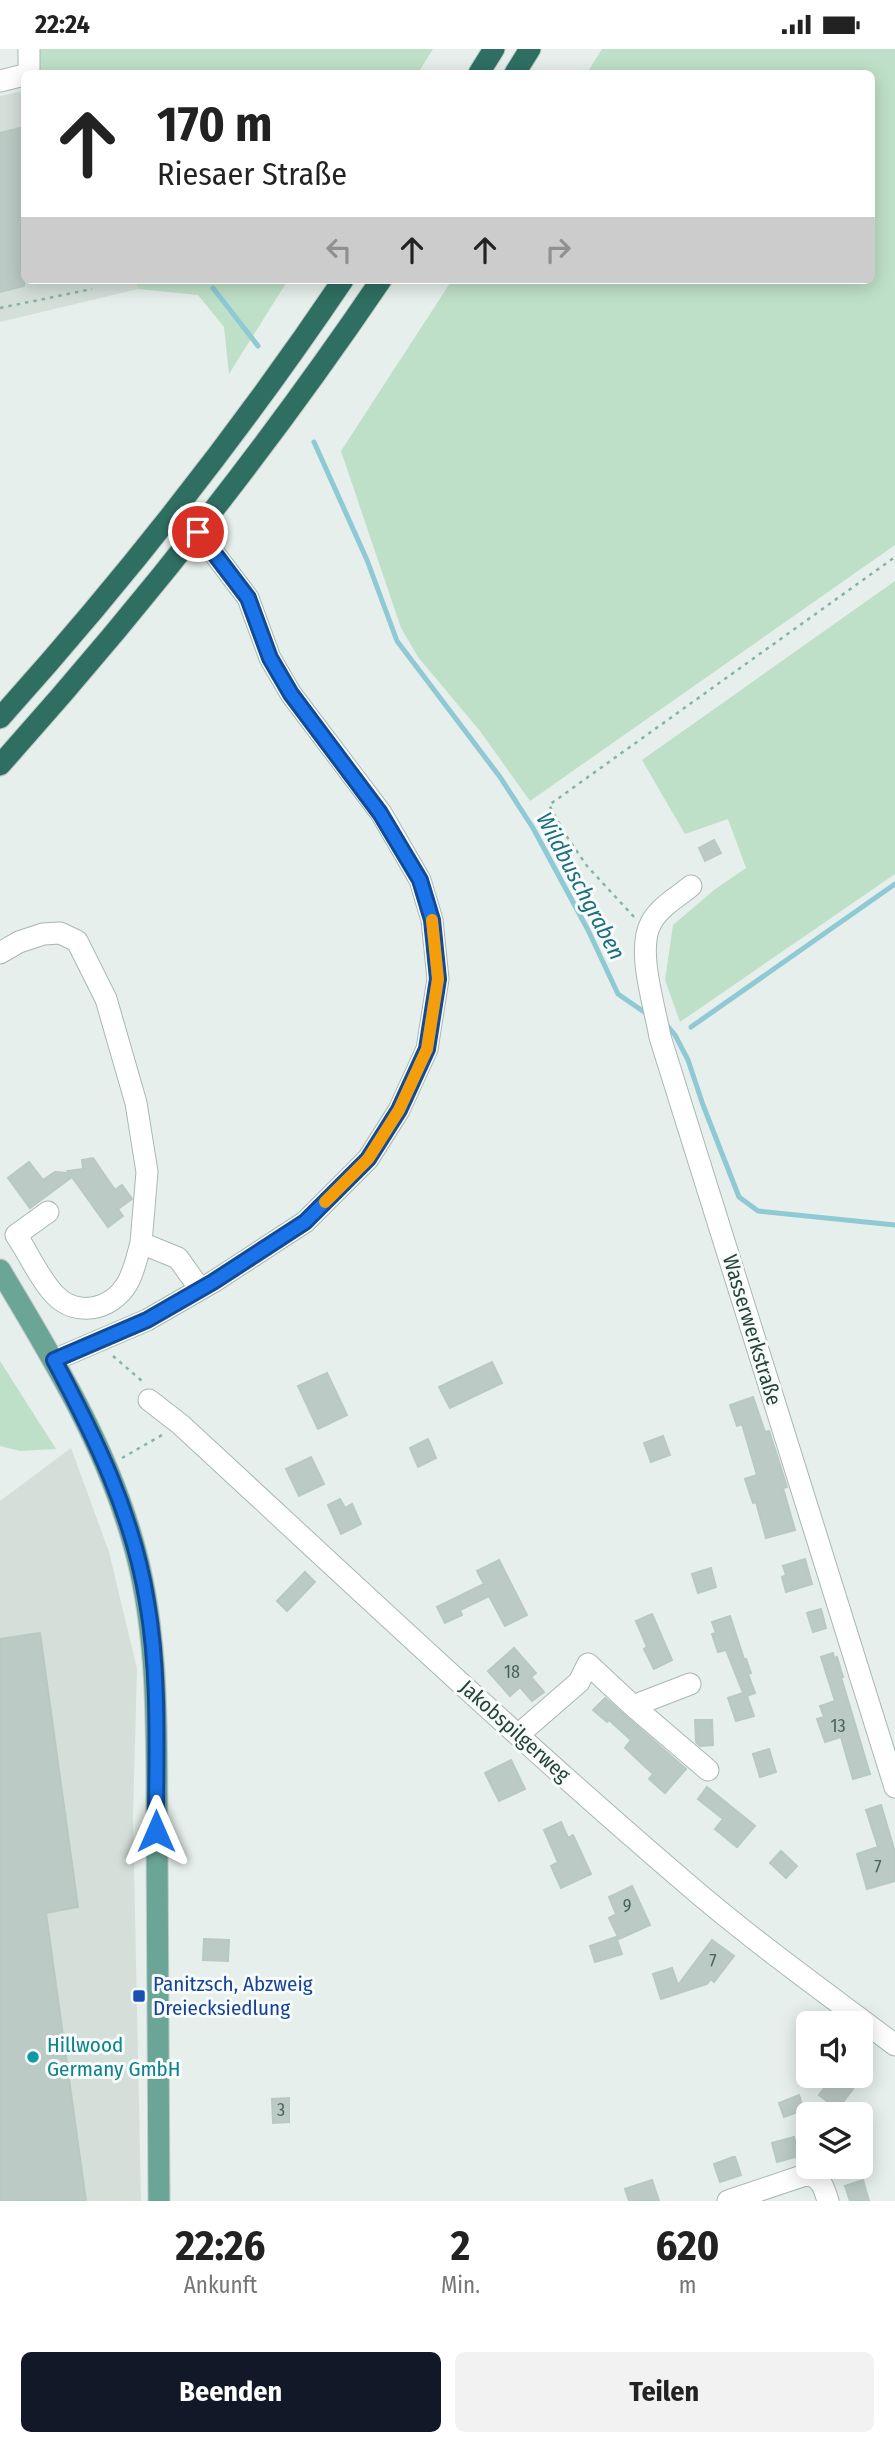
<!DOCTYPE html>
<html lang="de">
<meta charset="utf-8">
<style>
body{margin:0;font-family:"Fira Sans Condensed",sans-serif;background:#f2f2f2;color:#222;height:100vh;display:flex;flex-direction:column;font-size:26px;white-space:nowrap}
*{box-sizing:border-box;margin:0}
p{font-size:23px;color:#767676}
.icon{flex:none;width:38px;height:38px;fill:none;stroke:currentColor;stroke-width:2;stroke-linecap:round;stroke-linejoin:round}
.map{position:relative;height:2152px;overflow:hidden}
.sheet{display:flex;flex-direction:column;background:#fff;flex:1}
.sheet>*{flex:none}
.banner{position:absolute;left:21px;top:21px;width:854px;height:214px;border-radius:10px;box-shadow:0 4px 18px #0003;background:#fff;color:#222;overflow:hidden}
.fabs{position:absolute;left:796px;top:1962px;display:grid;gap:14px}
.fabs a{display:grid;place-items:center;width:77px;height:77px;border-radius:10px;background:#fff;box-shadow:0 4px 18px #0003;font-size:35px}
.pin{position:absolute;display:grid;place-items:center;width:60px;height:60px;color:#fff;margin:-30px;border:4px solid #fff;border-radius:50%;box-shadow:0 2px 7px #0007}
.me{position:absolute;width:77px;margin:-38px;rotate:0deg;stroke-linejoin:round;filter:drop-shadow(0 0 5px #0008)}
.turn{display:flex;align-items:center;gap:24px;height:147px;padding:0 21px;font-size:32px}
.turn .icon{width:91px;height:91px;stroke-width:2.5}
.turn b{display:block;font-size:49px;line-height:60px}
.lanes{display:flex;align-items:center;height:66px;padding:0 21px;background:#0003;justify-content:center;gap:35px;direction:ltr}
.lanes .off{opacity:.35}
.eta{display:flex;justify-content:space-evenly;align-items:center;height:119px;text-align:center}
.eta b{font-size:42px;font-weight:700;line-height:49px}
.button{display:flex;gap:14px;margin-top:auto;padding:14px 21px}
.button a{flex:1;height:80px;border-radius:10px;background:#111827;color:#fff;font-size:28px;font-weight:700;line-height:80px;text-align:center}
.button a+a{background:#f2f2f2;color:#222}
.status{display:flex;justify-content:space-between;align-items:center;height:49px;padding:0 35px;background:#fff;direction:ltr}
.status svg{height:19px;fill:currentColor}
.map>svg:first-child{display:block}
</style>
<div class="status"><b>22:24</b><svg viewBox="0 0 49 12"><path d="M0 12V9h3v3zM5 12V6h3v6zM10 12V3h3v9zM15 12V0h3v12zM26 1h20v11H26zM47 4h2v5h-2z"/></svg></div>
<div class="map">
<svg width="895" height="2152" viewBox="0 0 895 2152">
<rect width="100%" height="100%" fill="#e6efeb"/>
<path fill="#d4dfda" d="M24 42V231H136L138 240 0 273V47Z
M71 1399 109 1503 137 1620 133 1768 141 2152H0V1452Z"/>
<path fill="#bfe0c8" d="M37 0H433L418 24H37Z
M602 0H895V496L530 752 480 682 418 608 401 579 341 402 452 231H872V24H587Z
M136 231H288L229 325 224 278 198 246 138 240Z
M895 532V825L680 973 665 931 673 876 714 841 746 819 728 770 685 785 642 711Z
M0 1312 56 1400 20 1402 0 1397Z"/>
<g fill="none" stroke-linecap="round" stroke-linejoin="round">
<path stroke="#8ec9d4" stroke-width="5" d="M213 239 258 297
M314 393 367 511 397 592 500 728 533 779 588 881 618 945 650 967
M665 974 675 986 688 1011 703 1056 739 1148 758 1162 895 1176
M691 978 895 835"/>
</g>
<path fill="#bbcac4" stroke="#b8c9c2" stroke-width="2" d="M24 78V237L0 243V84Z
M714 791 721 804 705 812 699 799Z
M93 1109 115 1141 122 1136 132 1150 118 1160 123 1167 108 1178 72 1128 30 1159 8 1129 29 1113 43 1131 55 1123 70 1124 68 1122 83 1120 82 1111Z
M492 1313 502 1334 450 1359 439 1338Z
M327 1324 347 1366 318 1380 298 1337Z
M753 1348 765 1383 769 1382 781 1419 787 1438 783 1439 795 1481 766 1489 756 1453 753 1454 745 1430 757 1426 742 1375 737 1377 730 1356Z
M663 1387 670 1406 651 1413 644 1394Z
M428 1390 436 1409 418 1418 410 1399Z
M311 1408 324 1435 299 1447 286 1420Z
M340 1450 345 1459 352 1455 361 1475 341 1485 328 1456Z
M805 1510 812 1535 786 1543 782 1528 786 1526 783 1517Z
M499 1511 527 1566 505 1577 489 1547 460 1561 462 1566 445 1574 437 1558 484 1535 477 1522Z
M711 1519 716 1538 698 1544 692 1525Z
M305 1523 315 1533 287 1562 277 1552Z
M821 1560 826 1579 813 1583 807 1564Z
M652 1565 672 1611 654 1620 644 1600 647 1598 636 1572Z
M730 1567 744 1610H746L751 1624 748 1625 755 1644 747 1647 754 1667 736 1672 728 1649 743 1644 726 1601 718 1603 712 1585 716 1584 712 1573Z
M40 1584 78 1858 46 1864 86 2152H0V1590Z
M514 1599 536 1624 531 1628 544 1643 532 1652 520 1638 510 1647 488 1622Z
M833 1604 834 1609 837 1608 843 1628H841L870 1725 853 1730 841 1688 825 1693 817 1670 824 1668 820 1657 835 1652 821 1608Z
M605 1649 686 1720 665 1744 649 1730 653 1725 625 1699 631 1691 609 1671 607 1673 593 1661Z
M695 1671H712L713 1696 700 1697 696 1693Z
M769 1700 776 1723 760 1728 753 1705Z
M511 1711 525 1740 499 1752 485 1724Z
M707 1738 755 1777 737 1798 715 1780 723 1770 698 1750Z
M881 1756 895 1803V1832L867 1840 857 1805 878 1798 866 1761Z
M561 1773 568 1789 573 1786 591 1825 561 1839 551 1817 558 1813 544 1781Z
M781 1802 797 1817 786 1829 770 1814Z
M632 1837 650 1876 619 1890 609 1869 616 1865 609 1848Z
M616 1888 622 1905 595 1913 590 1897Z
M204 1890 229 1891 228 1912 203 1911Z
M712 1891 734 1907 714 1933 711 1930 707 1935 661 1950 653 1925 672 1919 678 1936Z
M834 2026 853 2040 840 2057 837 2055 835 2058 819 2046Z
M799 2046 804 2061 784 2068 779 2054Z
M289 2049V2073L273 2074 272 2050Z
M794 2088 799 2107 777 2113 772 2094Z
M733 2108H735L741 2126 720 2133 714 2115Z
M652 2131 659 2152H629L625 2140Z
M863 2131 869 2152H850L845 2137Z"/>
<g fill="none" stroke-linecap="round" stroke-linejoin="round">
<g stroke="#a8b8b2" stroke-width="23">
<path id="minor" d="M29 24V0
M0 32 24 26
M691 837C678 848 659 858 651 874 636 901 655 958 660 988L895 1738
M0 904 19 893 43 885 60 884 77 892 106 950 136 1054 147 1123 141 1194
M48 1163 16 1186C29 1205 39 1229 54 1245 76 1269 111 1261 127 1235 134 1223 137 1208 141 1194L178 1209 200 1240
M54 1311 147 1271 213 1233 305 1173 368 1110 399 1061 427 1000 438 930 432 871 420 831 381 764 291 645 270 609 248 549 198 483
M149 1351 180 1375C347 1529 513 1686 686 1834 753 1892 825 1943 895 1996
M633 1657 690 1635
M518 1686 579 1633 588 1615 633 1657 708 1721
M728 2152 808 2125C822 2130 824 2139 828 2152"/>
</g>
<g stroke="#c2cac8" stroke-width="23">
<path id="major" d="M0 1221C52 1308 102 1389 131 1486 161 1584 156 1690 157 1792 157 1912 158 2032 159 2152"/>
</g>
<g stroke="#c2cac8" stroke-width="23">
<path id="highway" d="M479 24 494 0
M515 24 530 0
M0 669C124 531 239 385 343 231
M0 716C138 562 265 402 381 231"/>
</g>
<path stroke="#86b3a5" stroke-width="2.5" stroke-dasharray="3.5 5" stroke-linecap="butt" d="M0 259 92 240
M634 868 587 817 565 785 549 756 895 508
M113 1307 142 1332
M122 1409 162 1386"/>
<use href="#minor" stroke="#fff" stroke-width="21"/>
<use href="#major" stroke="#6aa596" stroke-width="21"/>
<use href="#highway" stroke="#2f6f62" stroke-width="21"/>
</g>
<g fill="none" stroke-linecap="round" stroke-linejoin="round">
<g stroke="#114b97" stroke-width="18">
<path id="route" d="M156 1782C156 1706 160 1628 147 1553 133 1466 95 1388 54 1311L147 1271 213 1233 305 1173 368 1110 399 1061 427 1000 438 930 432 871 420 831 380 764 291 645 270 609 248 549 198 483"/>
</g>
<use href="#route" stroke="#1a73e8" stroke-width="12"/>
<path stroke="#f59e0b" stroke-width="12" d="M325 1153 368 1110 399 1061 427 1000 438 930 432 871"/>
</g>
<rect fill="#1a4fb4" stroke="#f7fbf9" stroke-width="2.5" x="132" y="1940" width="14" height="14" rx="3.5"/>
<circle fill="#0f9aa8" stroke="#f7fbf9" stroke-width="2.5" cx="33" cy="2008" r="7"/>
<g text-anchor="middle" stroke-width="6" stroke-linejoin="round" paint-order="stroke">
<g font-size="18" fill="#4a645c">
<text x="512" y="1629">18</text>
<text x="838" y="1683">13</text>
<text x="878" y="1824">7</text>
<text x="627" y="1863">9</text>
<text x="713" y="1918">7</text>
<text x="281" y="2067">3</text>
</g>
<g font-size="21" fill="#24423a" stroke="#f7fbf9">
<text transform="translate(752 1281) rotate(73)" y="7">Wasserwerkstraße</text>
<text transform="translate(515 1682) rotate(42)" y="7">Jakobspilgerweg</text>
</g>
<g font-size="21" fill="#164399" stroke="#f7fbf9" text-anchor="start">
<text x="153" y="1942">Panitzsch, Abzweig<tspan x="153" dy="24">Dreiecksiedlung</tspan></text>
</g>
<g font-size="21" fill="#0d838f" stroke="#f7fbf9" text-anchor="start">
<text x="47" y="2003">Hillwood<tspan x="47" dy="24">Germany GmbH</tspan></text>
</g>
<g font-size="23" font-style="italic" fill="#1c6f80" stroke="#f7fbf9">
<text transform="translate(581 837) rotate(62)" y="8">Wildbuschgraben</text>
</g>
</g>
</svg>
<div class="fabs">
<a><svg class="icon" aria-label="sound" viewBox="0 0 24 24"><path d="M4 9h4l5-4v14l-5-4H4zM17 9q2 3 0 6"/></svg></a>
<a><svg class="icon" aria-label="layers" viewBox="0 0 24 24"><path d="M12 4l9 5-9 5-9-5zM3 14l9 5 9-5"/></svg></a>
</div>
<div class="pin" style="left:198px;top:483px;background:#d93025"><svg class="icon" aria-label="arrive" viewBox="0 0 24 24"><path d="M6 21V4h12l-3 4 3 4H6"/></svg></div>
<svg class="me" style="left:156px;top:1782px" viewBox="-20 -20 40 40"><path d="M0-17L14 15 0 8-14 15z" fill="#1a73e8" stroke="#fff" stroke-width="4"/></svg>
<div class="banner">
<div class="turn"><svg class="icon" aria-label="ahead" viewBox="0 0 24 24"><path d="M12 20V5M6 11l6-6 6 6"/></svg><div><b>170 m</b>Riesaer Straße</div></div>
<div class="lanes"><svg class="icon off" aria-label="left" viewBox="0 0 24 24"><path d="M17 20v-9H6M10 6l-5 5 5 5"/></svg><svg class="icon" aria-label="ahead" viewBox="0 0 24 24"><path d="M12 20V5M6 11l6-6 6 6"/></svg><svg class="icon" aria-label="ahead" viewBox="0 0 24 24"><path d="M12 20V5M6 11l6-6 6 6"/></svg><svg class="icon off" aria-label="right" viewBox="0 0 24 24"><path d="M7 20v-9h11M14 6l5 5-5 5"/></svg></div>
</div>
</div>
<section class="sheet">
<div class="eta">
<div><b>22:26</b><p>Ankunft</p></div>
<div><b>2</b><p>Min.</p></div>
<div><b>620</b><p>m</p></div>
</div>
<div class="button"><a>Beenden</a><a>Teilen</a></div>
</section>
